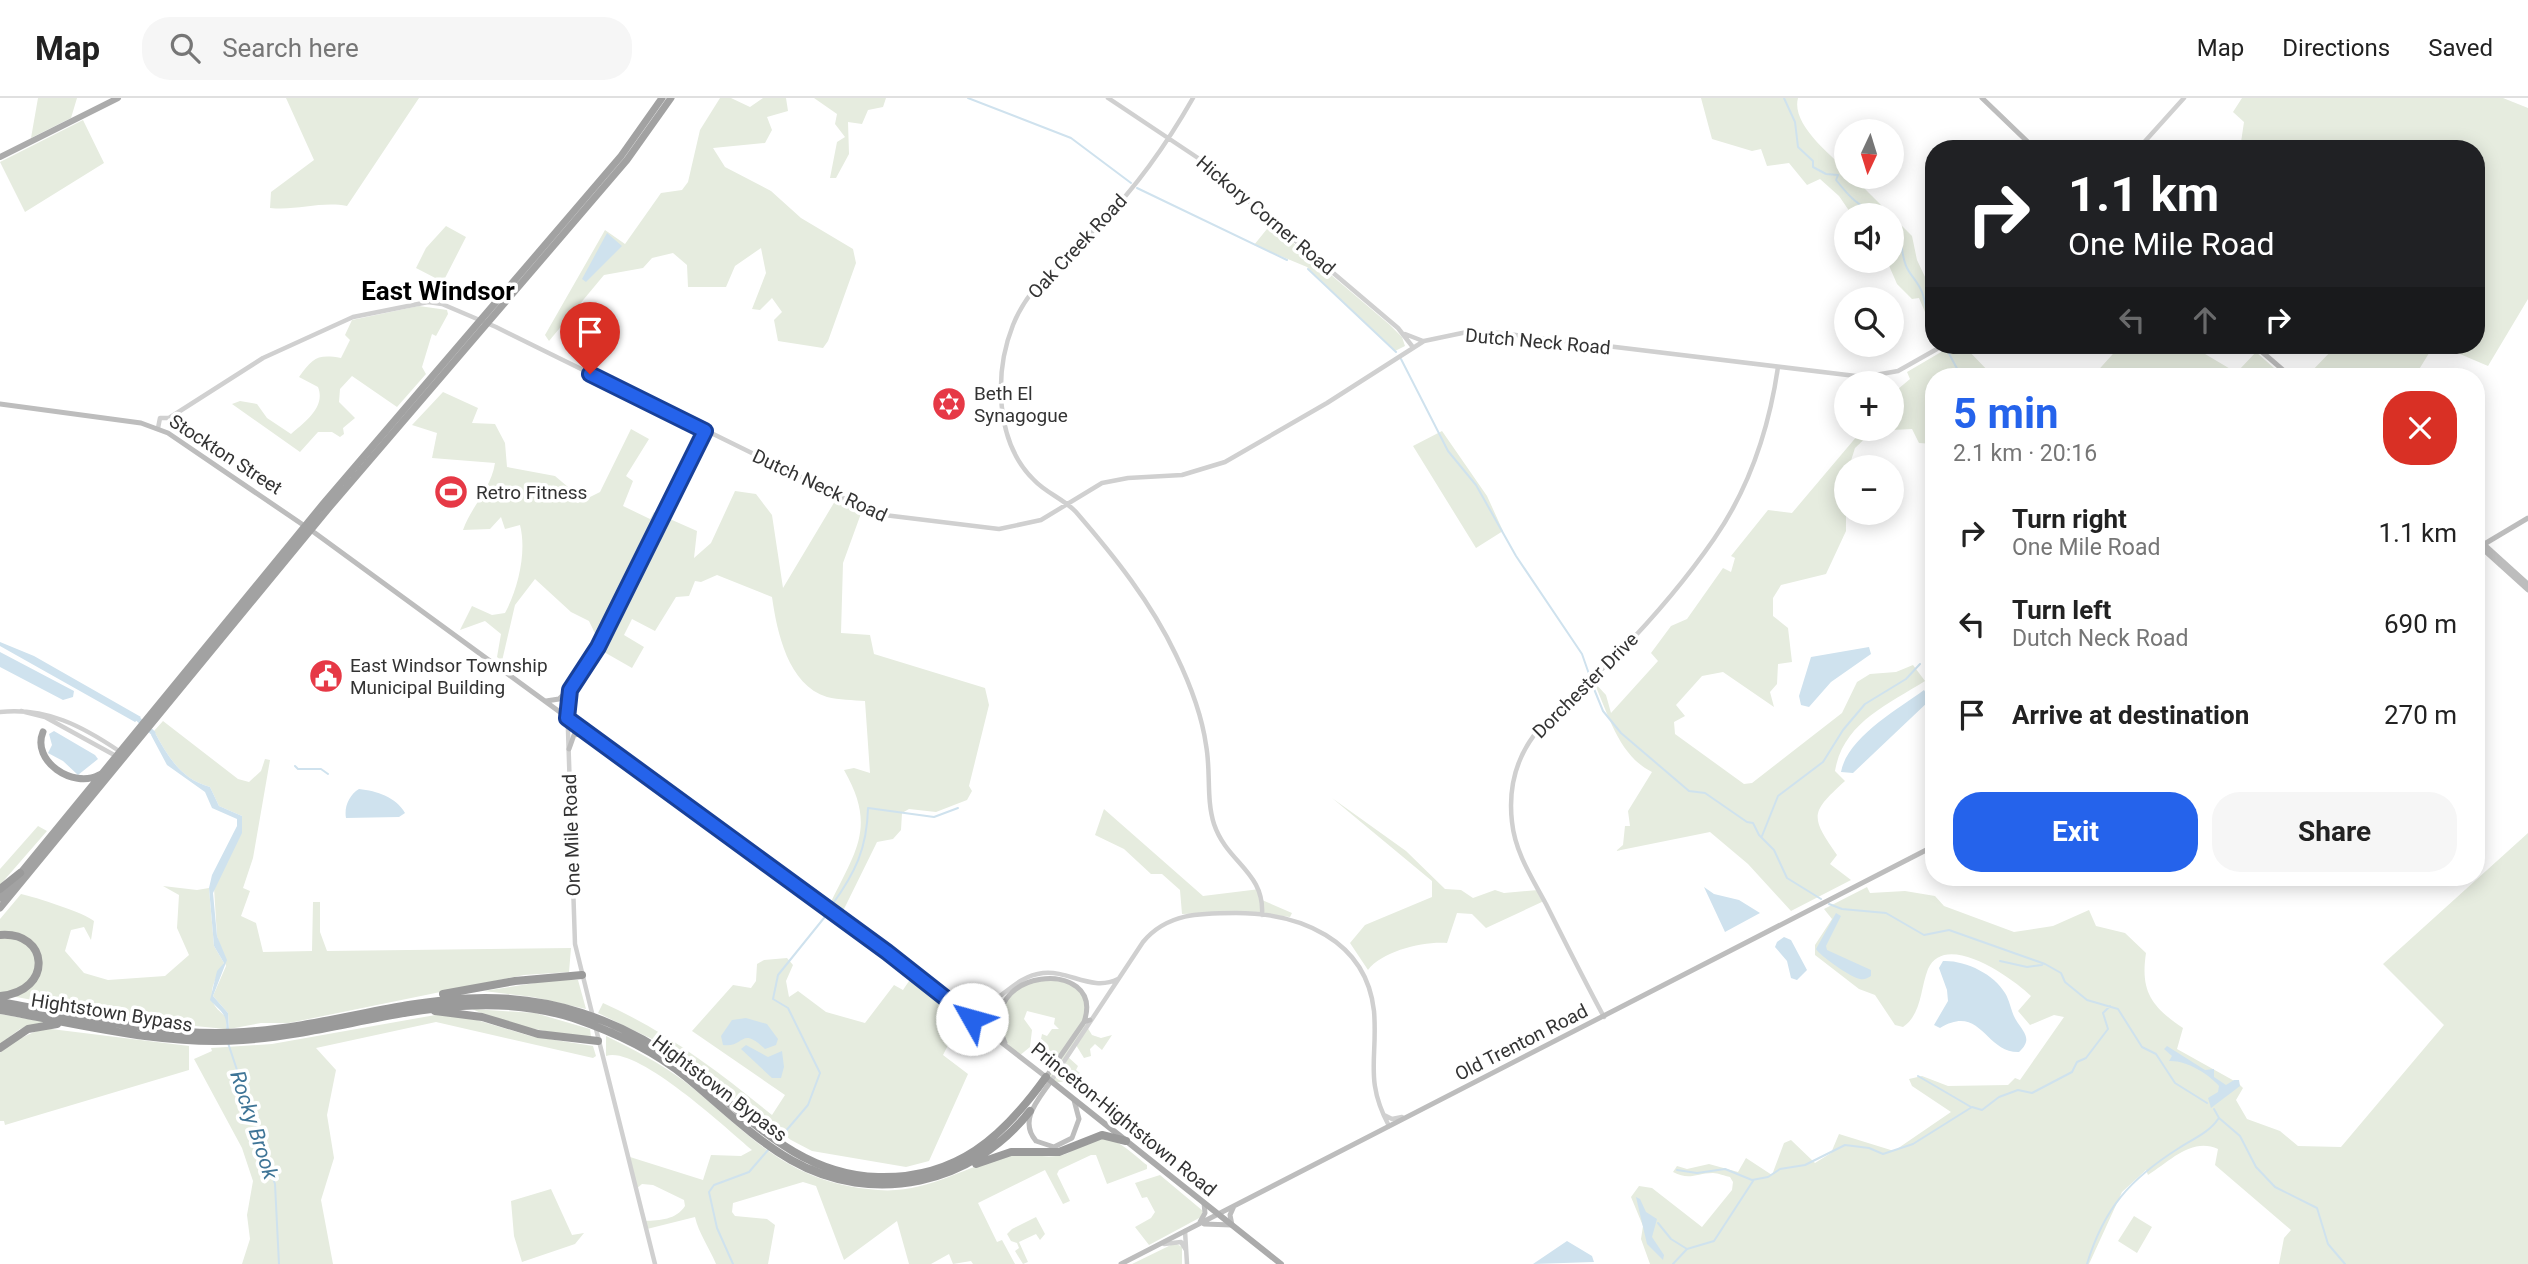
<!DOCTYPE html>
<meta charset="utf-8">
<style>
body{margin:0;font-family:Roboto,sans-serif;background:#f6f6f6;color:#222;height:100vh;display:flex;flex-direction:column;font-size:26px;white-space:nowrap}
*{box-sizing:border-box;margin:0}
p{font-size:23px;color:#767676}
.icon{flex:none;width:38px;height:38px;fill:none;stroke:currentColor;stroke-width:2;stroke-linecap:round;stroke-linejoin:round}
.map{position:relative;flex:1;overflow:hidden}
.sheet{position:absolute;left:1925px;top:270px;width:560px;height:518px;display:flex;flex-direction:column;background:#fff;border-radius:28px;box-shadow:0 4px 18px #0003}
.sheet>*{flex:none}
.guide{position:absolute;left:1925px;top:42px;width:560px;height:214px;border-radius:28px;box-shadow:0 4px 18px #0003;background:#202124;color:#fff;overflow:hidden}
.needle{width:46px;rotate:184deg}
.fabs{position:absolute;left:1834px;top:21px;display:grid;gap:14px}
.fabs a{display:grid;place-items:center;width:70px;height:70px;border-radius:50%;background:#fff;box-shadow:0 4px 18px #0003;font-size:35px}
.pin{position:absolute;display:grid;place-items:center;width:60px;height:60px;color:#fff;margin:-72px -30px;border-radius:50% 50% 50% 0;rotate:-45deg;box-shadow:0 0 7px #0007}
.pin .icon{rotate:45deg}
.me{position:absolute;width:77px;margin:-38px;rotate:308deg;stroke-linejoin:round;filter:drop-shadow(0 0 5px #0008)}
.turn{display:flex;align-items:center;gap:24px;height:147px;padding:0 28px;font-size:32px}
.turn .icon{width:91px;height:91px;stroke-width:2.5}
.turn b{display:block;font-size:49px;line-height:60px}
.lanes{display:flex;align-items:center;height:66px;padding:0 28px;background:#0003;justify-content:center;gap:35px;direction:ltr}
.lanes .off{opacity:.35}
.round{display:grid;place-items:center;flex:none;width:74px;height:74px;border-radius:28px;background:#f6f6f6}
.summary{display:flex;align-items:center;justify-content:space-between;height:119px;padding:0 28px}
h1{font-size:42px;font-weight:700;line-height:52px;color:#2563eb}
.button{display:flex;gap:14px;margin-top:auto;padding:14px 28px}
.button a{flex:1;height:80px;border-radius:28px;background:#2563eb;color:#fff;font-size:28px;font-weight:700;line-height:80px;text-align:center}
.button a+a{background:#f6f6f6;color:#222}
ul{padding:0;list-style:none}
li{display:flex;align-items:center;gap:21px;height:91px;padding:0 28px}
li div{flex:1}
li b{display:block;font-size:26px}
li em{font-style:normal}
header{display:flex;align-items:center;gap:42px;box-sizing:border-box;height:98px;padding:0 35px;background:#fff;border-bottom:2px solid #e0e0e0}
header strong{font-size:33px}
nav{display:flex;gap:38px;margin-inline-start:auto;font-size:24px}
.search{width:490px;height:63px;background:#f6f6f6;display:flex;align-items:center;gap:18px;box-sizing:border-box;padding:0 24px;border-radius:28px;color:#767676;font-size:26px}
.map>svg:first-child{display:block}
</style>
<header>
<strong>Map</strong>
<div class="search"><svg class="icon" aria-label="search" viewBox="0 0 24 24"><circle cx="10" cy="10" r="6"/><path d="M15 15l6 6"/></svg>Search here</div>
<nav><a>Map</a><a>Directions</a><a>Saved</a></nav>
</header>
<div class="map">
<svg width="2528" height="1166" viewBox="0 0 2528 1166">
<rect width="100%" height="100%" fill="#fff"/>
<path fill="#e6ecdf" d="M38 0H77L71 20 31 40Z
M286 0H419L347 108C321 103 297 113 270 110L271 94 314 62Z
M720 0H731L750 9 763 0H786L788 13 767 19 772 32 765 45 713 50 725 69 771 93 801 120 853 151 856 165 828 243 823 250 778 243 774 222 782 214 772 200 760 212 752 211 766 175 761 150 735 168 726 189H688L687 167 673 155 652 160 643 170 604 177 549 243 545 237 605 132 625 146 661 95 682 92 688 84 700 32Z
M814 0H886L883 9 868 12 862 26 848 24 849 56 836 80H830L837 44 845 39 835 26 837 16Z
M1701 0H1798C1791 26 1830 56 1846 72V79H1853L1912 138 1917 162 1934 198V235L1919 200 1912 201 1897 186 1887 163H1892V117H1852L1839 98 1820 81 1807 87 1789 65 1767 68 1761 51 1752 53 1712 41Z
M2242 0H2503L2528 10V201L2488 268 2439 247H2476V51H2240L2244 24 2233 14Z
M83 22 104 65 25 114 0 64Z
M1271 126 1390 227 1402 239 1405 248 1395 253 1307 169 1254 147Z
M446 128 466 139 443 184 416 170 426 150Z
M419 208 447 212 448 216 436 238 432 236 422 269 426 276 397 309 352 278 340 291 339 304 355 320 343 330 344 336 340 339 332 334H318L300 354 232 306 240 303 257 306 267 320 291 336C305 324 326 309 318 289L299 279C313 260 317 256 341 260L350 242 345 237 352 222Z
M1953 247H1963L1993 278H1934V346L1919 345 1912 331 1873 333 1855 350 1849 369H1846V433L1826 476 1781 487 1773 500V518L1788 530 1792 564 1778 566 1777 586 1770 594 1774 609 1723 574 1702 578 1676 607 1685 618 1674 624 1675 636 1744 686 1752 685 1842 615 1857 584 1870 576 1896 574 1913 567 1925 583C1887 607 1843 625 1835 673L1845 683C1810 715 1810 718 1837 757L1830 766 1851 782 1791 813 1748 766 1710 734 1616 753 1623 747 1625 728H1630L1628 713 1652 674C1619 658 1608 616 1594 584L1606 597 1611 615 1658 563 1651 555 1671 528 1687 521 1723 470 1731 474 1735 460 1731 458 1768 412 1792 415 1863 331H1892V296L1910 281 1907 274Z
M2121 247H2205L2200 253 2232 272H2239L2256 254 2283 278H2093Z
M2337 247H2434L2415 278H2307Z
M443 294 478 310 472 325 495 326 505 345 507 369 555 378 568 389V402L578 405 600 394 631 331 649 341 626 378 633 383 623 408 650 421 654 414 697 433 694 460 711 445 735 393 756 396 772 417 783 490 838 398 863 410 843 465 841 535 870 537 874 556 985 590 989 607 969 688 972 693 967 702 936 714 909 711 902 715 901 732 893 741 877 744 844 811 839 814 831 804C857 751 876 728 844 672L854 670 870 675 865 603C853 602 839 602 827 599 788 587 777 534 772 499L717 477 701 484 695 483 689 498 676 499 655 533 632 521 624 537 644 549 632 570 604 554 589 523 571 514 535 481 515 507 502 563 497 559 501 536 485 523 460 532 472 508 492 517 505 515C518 491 527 454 520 427L505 431 501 419 490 431 463 432C472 407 491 391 495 365L432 360 437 335 412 327Z
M1442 333 1487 398 1503 433 1476 450 1413 348Z
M163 623 238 681 249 684 261 673 265 661 270 662 253 760 243 790 250 793 241 818 256 825 263 854 312 853 313 804H320V834L327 853 571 850 569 874 524 877 289 925H261L229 931 228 915 213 898 226 868 217 838 214 790 242 718 219 708 210 689C181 681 168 659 154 633Z
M1332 700 1406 753 1445 791 1461 792 1473 800 1495 792 1504 795 1538 792 1544 803 1486 830 1472 816 1457 815 1447 845C1424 843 1382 853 1368 872L1350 845 1365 827 1432 799V783Z
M1104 711 1203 798 1260 791 1262 802 1292 815 1290 819 1250 814 1182 816 1180 792 1162 776H1151L1124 751 1095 737Z
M38 728 47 733 0 787V771Z
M2528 735V1166H2279L2284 1140 2291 1132 2215 1067 2218 1051C2192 1039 2170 1063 2148 1077L2146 1072 2122 1094 2089 1166H1650L1641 1141 1643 1128 1631 1099 1639 1088 1652 1090 1702 1129 1732 1092 1733 1084 1730 1079C1725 1078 1718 1075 1713 1075 1696 1075 1690 1083 1673 1074L1677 1068 1687 1071 1709 1066 1738 1074 1746 1060 1772 1077 1784 1045 1791 1042 1815 1065 1831 1055 1839 1036 1894 1053 1951 1014 1912 988 1909 981 1922 978 1948 988 2008 987 2015 980 2020 982 2064 919 2054 917 2030 927 2018 913 2031 898C2013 880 1945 832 1928 871 1920 891 1922 916 1903 929L1895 927 1875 897 1859 891 1815 857V847L1832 821 1824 811 1867 789 1870 795 1905 793 1935 798 1944 808 2014 834 2053 828 2089 812 2096 828 2125 835 2146 855C2140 894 2152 909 2183 930L2177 951 2238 985 2243 990 2236 1002 2247 1021 2280 1033 2298 1048 2341 1049 2444 927 2383 866Z
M163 788 197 792 209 790 214 848 224 865C218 876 206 894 215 908 218 913 224 916 227 921L226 931 153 924 0 896V821L21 796C35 799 85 815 94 823L91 842 84 829 71 832 65 853 84 875 108 882 165 878 189 857 177 830 179 797Z
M787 860 793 867 786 883 789 899 798 893 826 914 865 925 894 887 903 892 915 874 964 916 943 957 968 976 929 1063 906 1069 812 1053 791 1042 652 941 598 915 603 905C666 933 719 974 772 1017L785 997 692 933 733 887 751 890 756 883 757 866 764 862Z
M1043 880 1072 886 1087 903 1084 924 1092 937 1101 940 1112 937 1102 952 1095 946 1090 951 1091 958 1084 960 1076 947 1068 959 1078 968 1076 972 1080 975 1077 980 1072 978 1066 983 1054 985 1046 979 1052 970 1040 962 1046 946 1041 941 1042 936 1047 938 1052 931H1059L1054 926 1055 920 1027 913 1024 921 1032 932 1030 949 1019 958C996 939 993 911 1017 891 1024 885 1035 883 1043 880Z
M560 881 578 882 586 911 533 899 484 893Z
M472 911 535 915 590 931 591 939C550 935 510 929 472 911Z
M0 916 45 924 20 931 0 946Z
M441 916 467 919 530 938 593 948 596 958 593 960 436 924 316 950 336 972 327 1017 334 1060 321 1102 333 1166H242L250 1141 247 1117 253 1083 242 1050 194 961 212 953 211 950 272 946Z
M43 930 189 948V972L5 1027 4 1023H0V955L12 944Z
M606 938C633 951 660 965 684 983 751 1036 784 1085 878 1092 927 1096 964 1068 1010 1058 1027 1055 1046 1061 1063 1057 1076 1053 1093 1038 1107 1041 1121 1043 1136 1059 1147 1067V1071L1107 1086 1096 1057H1091L1059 1072 1057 1076 1070 1103 1063 1106 1045 1072 978 1105 997 1144 1002 1142 1015 1166H973L971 1163 953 1166 949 1156 931 1166H909L897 1123 844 1162 816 1088 803 1084 733 1105 732 1114 735 1118 767 1121 775 1127 768 1166H716C709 1149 699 1136 695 1119L647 1131 645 1123C660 1122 676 1122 685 1108L684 1102 653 1087 642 1086 636 1091 630 1059 703 1082 711 1057 741 1058 752 1052C727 1031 637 947 606 958Z
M1160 1077 1203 1113 1201 1119 1149 1147 1135 1129 1151 1120 1155 1114 1147 1099 1142 1100 1135 1085Z
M551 1091 572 1137 584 1135 575 1146 522 1164 514 1138 511 1103Z
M2134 1118 2152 1129 2137 1155 2118 1143Z
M1036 1119 1045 1136 1040 1142 1036 1136 1019 1144 1028 1164 1023 1166 1015 1153 1019 1150 1017 1145 1011 1143 1007 1136 1012 1131Z
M1175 1145 1182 1149V1166H1132Z"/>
<path fill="#cfe2ee" d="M607 135 622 148 586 184 582 181Z
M0 544 34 558 141 619 135 624 0 548Z
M1869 549 1871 556 1831 584 1809 609 1801 607 1799 598 1811 559Z
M0 554 74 593 73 599 63 602 0 569Z
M1924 592 1930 602 1853 675 1841 674C1847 640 1898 611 1924 592Z
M54 633 95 657 98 661 78 677 63 663 48 655 52 647 49 636Z
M154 633C168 659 181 681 210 689L219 708 242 718V735L213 795 217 838 227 862 213 898 228 915 229 931H226C228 916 219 912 210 902L217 873 224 865 214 848 209 790 212 777 237 728V721L212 710 205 694 167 667 151 637Z
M359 691C377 693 396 699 405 715L399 719 346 720C344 709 349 697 359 691Z
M1704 789 1714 796 1739 802 1760 815 1725 834Z
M1836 815 1841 818 1826 848 1827 852 1871 872V878C1867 880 1865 882 1860 881 1852 880 1820 858 1816 851Z
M1784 839 1791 842 1807 872 1797 882 1791 880 1787 863 1775 849 1777 844Z
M1943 863C1965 862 1994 876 2005 895 2010 903 2011 914 2016 922 2024 935 2033 941 2019 954 1985 955 1981 905 1940 930L1934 927 1948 903 1947 892 1939 870Z
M746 920 767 926 778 941 776 947 765 951C740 927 745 950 723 947L721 938 732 922Z
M746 947 768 959 782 953 784 969 781 980H772L741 951Z
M2167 948 2205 972 2214 971V979L2226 987 2234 982H2239L2240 988 2211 1010 2208 1000 2218 994 2219 988C2209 976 2186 962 2169 963L2172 958 2164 951Z
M1636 1099 1640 1101 1646 1114 1657 1121 1652 1139 1664 1157 1663 1162 1647 1146Z
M1567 1143 1592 1158 1594 1164 1533 1166Z"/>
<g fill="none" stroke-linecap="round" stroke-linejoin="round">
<path stroke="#cfe2ee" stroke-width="2" d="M968 0 1071 40 1131 85
M1784 0 1795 24 1798 49 1813 63V69L1826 76 1838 77 1836 82C1852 102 1856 105 1877 117
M1137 90 1287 162
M1892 128C1904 139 1900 156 1907 170 1911 178 1918 184 1922 194 1927 207 1925 219 1934 231
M1308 171 1396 254
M1946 250 1961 278
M1401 261 1448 353 1476 387 1516 458 1582 556 1589 576
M1926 560 1934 552
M1592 586 1603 613 1621 635 1689 693 1705 695 1747 724 1753 725 1759 737 1774 752 1787 780 1821 801
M295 668 298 671H321L328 676
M1762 738 1778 698 1823 664 1843 632 1865 606 1906 581 1920 566
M1829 806 1842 811 1886 815 1924 837 1949 832 2045 866 2061 875 2065 884 2087 902 2118 911 2142 949 2156 956 2175 985 2207 1005
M832 807C855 775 867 751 868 710L934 719 958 710
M2000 863 2027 869 2042 867
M228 945 275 1086 279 1166
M1918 978 1971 1009
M2214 1011 2219 1020 2240 1038 2256 1069 2275 1089 2317 1110 2328 1146 2345 1166
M779 1041 808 1007 820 975 788 910 773 901 778 877 828 815
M1677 1072 1697 1075 1725 1071 1752 1082 1768 1079 1780 1071 1805 1067 1845 1047 1869 1050 1883 1056 1913 1046 1972 1009 1982 1012 1999 999 2018 992 2032 995 2072 974 2077 964 2086 960 2108 931 2103 915 2110 908
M1658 1125 1671 1141 1687 1151
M733 1166 717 1130 709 1094 714 1087 749 1074 768 1052
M1673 1166 1687 1151 1714 1143 1753 1083
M2087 1166C2104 1110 2130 1081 2179 1050 2191 1042 2210 1034 2218 1021"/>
<path stroke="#cfe2ee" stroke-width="5" d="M138 621 153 635"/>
<path stroke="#d0d0d0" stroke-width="4.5" d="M1108 0 1198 60 1398 230 1412 248
M1193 0C1168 44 1138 87 1102 124 1070 158 1031 182 1013 227 994 275 995 344 1034 382 1046 395 1064 401 1076 414 1114 458 1151 504 1176 557 1189 584 1202 618 1206 647 1211 673 1206 701 1214 726 1227 765 1265 774 1262 817
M2138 51 2184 0
M1405 236 1423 243
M158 330 160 320H169L263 260 353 219 428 204 442 206 496 229 876 416 999 431 1041 422 1102 385 1128 380 1182 377 1225 364 1327 305 1424 243 1467 234 1499 235 1864 279 1898 273 1944 247
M21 613 45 619 116 658
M0 614C46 609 82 628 119 653
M959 909 976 913 982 910C1004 899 1017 878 1043 875 1069 872 1092 894 1118 881
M593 919 575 846 567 602 598 549 705 333
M1604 919C1584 882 1565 844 1546 806 1532 780 1515 754 1512 724 1502 637 1568 607 1620 554 1653 520 1687 480 1714 441 1750 389 1769 331 1778 269
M595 927 655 1166
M1051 983 1143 844C1167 815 1200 815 1236 815 1299 815 1366 841 1374 913 1378 961 1364 981 1389 1028
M1384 1017 1392 1021 1402 1019
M1185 1133 1187 1166
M1164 1146 1181 1144 1186 1152"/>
<path stroke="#bdbdbd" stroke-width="5" d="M1982 0 2035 51
M2254 247 2290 278
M0 306 141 325 168 335 315 435 832 813 1046 979 1084 924 1090 922
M2476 439 2528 486
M2476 445 2528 492
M2476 451 2528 420
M546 603 559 601 572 588
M569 651 574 637 586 635
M1005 945C972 869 1107 858 1084 924
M1051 983C1039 1001 1018 1022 1036 1043L1054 1049 1072 1040 1079 1021 1074 1002
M1200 1124 1205 1115 1204 1105
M1204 1126 1232 1127 1230 1117 1234 1108
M1121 1166 1934 748"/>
<path stroke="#ababab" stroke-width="6" d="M0 59 118 0
M1046 979 1281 1166"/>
<path stroke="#a2a2a2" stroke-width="7" d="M43 634C31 663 73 691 99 677
M0 800 323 406 621 58 662 0
M0 810 328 411 627 62 671 0"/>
<path stroke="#9a9a9a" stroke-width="8" d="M0 791 20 775
M0 837C49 833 54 893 0 898
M443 896 515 883 582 877
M0 904C80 918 162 940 244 934 364 926 460 875 582 915 619 927 653 945 684 968 745 1014 795 1077 878 1079 957 1081 1003 1039 1046 979
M0 912C80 926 162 948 243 942 354 934 461 884 573 920 614 934 653 952 686 979 720 1007 753 1040 791 1062 873 1109 973 1086 1030 1013
M435 913 482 919 538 936 598 943
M0 950 28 931 57 926
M976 1066 1011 1054H1059L1102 1037 1126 1043"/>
</g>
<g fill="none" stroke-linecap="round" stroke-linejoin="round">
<g stroke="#184099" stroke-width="18">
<path id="route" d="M590 276 705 333 598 549 570 592 567 620 887 854 972 921"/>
</g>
<use href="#route" stroke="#2563eb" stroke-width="12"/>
</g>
<defs>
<g id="synagogue-disc" transform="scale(1.75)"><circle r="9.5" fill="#e63946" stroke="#fff"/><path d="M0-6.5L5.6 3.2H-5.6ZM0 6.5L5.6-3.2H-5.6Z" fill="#fff"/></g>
<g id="stadium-disc" transform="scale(1.75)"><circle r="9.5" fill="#e63946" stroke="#fff"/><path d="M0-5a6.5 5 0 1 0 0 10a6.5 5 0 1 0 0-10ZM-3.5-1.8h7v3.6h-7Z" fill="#fff"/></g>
<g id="civic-disc" transform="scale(1.75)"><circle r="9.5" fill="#e63946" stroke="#fff"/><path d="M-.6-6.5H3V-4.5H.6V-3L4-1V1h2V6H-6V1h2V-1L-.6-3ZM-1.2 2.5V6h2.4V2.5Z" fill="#fff"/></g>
</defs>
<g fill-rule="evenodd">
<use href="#synagogue-disc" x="949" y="306"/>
<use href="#stadium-disc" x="451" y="394"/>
<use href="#civic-disc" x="326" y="578"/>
</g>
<g text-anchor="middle" stroke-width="7" stroke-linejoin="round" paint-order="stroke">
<g font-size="19" fill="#333" stroke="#fff">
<text transform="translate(1266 117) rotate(40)" y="7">Hickory Corner Road</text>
<text transform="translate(1077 148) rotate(-47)" y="7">Oak Creek Road</text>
<text transform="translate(1538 243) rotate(5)" y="7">Dutch Neck Road</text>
<text transform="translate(226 356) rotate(33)" y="7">Stockton Street</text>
<text transform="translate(820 387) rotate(25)" y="7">Dutch Neck Road</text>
<text transform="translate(1585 587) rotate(-45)" y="7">Dorchester Drive</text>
<text transform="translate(571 737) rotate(-92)" y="7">One Mile Road</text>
<text transform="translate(112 914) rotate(9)" y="7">Hightstown Bypass</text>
<text transform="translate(1521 944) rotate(-27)" y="7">Old Trenton Road</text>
<text transform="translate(720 990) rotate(37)" y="7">Hightstown Bypass</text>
<text transform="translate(1124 1021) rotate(39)" y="7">Princeton-Hightstown Road</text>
</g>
<g font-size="19" fill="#333" stroke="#fff" text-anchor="start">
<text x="974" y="302">Beth El<tspan x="974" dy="22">Synagogue</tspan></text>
<text x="476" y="401">Retro Fitness</text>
<text x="350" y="574">East Windsor Township<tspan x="350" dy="22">Municipal Building</tspan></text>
</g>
<g font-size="21" font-style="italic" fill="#3f7597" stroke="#fff">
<text transform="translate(254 1027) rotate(72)" y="7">Rocky Brook</text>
</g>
<g font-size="26" font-weight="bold" fill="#000" stroke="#fff">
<text x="438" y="202">East Windsor</text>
</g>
</g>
</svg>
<div class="fabs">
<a><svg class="needle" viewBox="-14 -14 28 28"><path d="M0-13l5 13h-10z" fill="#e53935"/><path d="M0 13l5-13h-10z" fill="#767676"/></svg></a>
<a><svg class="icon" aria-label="sound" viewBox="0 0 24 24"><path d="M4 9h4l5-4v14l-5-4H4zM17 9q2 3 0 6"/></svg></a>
<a><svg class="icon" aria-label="search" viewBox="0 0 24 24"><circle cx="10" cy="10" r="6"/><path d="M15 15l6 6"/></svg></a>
<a>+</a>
<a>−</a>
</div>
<div class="pin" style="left:590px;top:276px;background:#d93025"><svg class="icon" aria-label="arrive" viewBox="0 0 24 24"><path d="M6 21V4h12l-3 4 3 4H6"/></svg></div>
<svg class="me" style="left:972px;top:921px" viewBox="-20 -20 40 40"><circle r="19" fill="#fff"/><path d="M0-13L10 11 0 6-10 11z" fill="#2563eb"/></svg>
<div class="guide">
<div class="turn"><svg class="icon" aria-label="right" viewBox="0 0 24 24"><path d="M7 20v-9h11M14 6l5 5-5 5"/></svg><div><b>1.1 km</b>One Mile Road</div></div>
<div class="lanes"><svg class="icon off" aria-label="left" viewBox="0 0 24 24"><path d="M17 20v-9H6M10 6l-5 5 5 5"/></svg><svg class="icon off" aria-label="ahead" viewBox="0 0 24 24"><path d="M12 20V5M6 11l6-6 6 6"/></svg><svg class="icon" aria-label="right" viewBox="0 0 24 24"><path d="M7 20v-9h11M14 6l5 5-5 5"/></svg></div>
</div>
<section class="sheet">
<div class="summary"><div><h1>5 min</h1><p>2.1 km · 20:16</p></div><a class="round" style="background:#d93025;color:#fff"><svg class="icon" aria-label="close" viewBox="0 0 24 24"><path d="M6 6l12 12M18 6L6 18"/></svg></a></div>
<ul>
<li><svg class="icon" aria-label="right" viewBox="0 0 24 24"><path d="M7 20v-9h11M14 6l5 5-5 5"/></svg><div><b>Turn right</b><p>One Mile Road</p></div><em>1.1 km</em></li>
<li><svg class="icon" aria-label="left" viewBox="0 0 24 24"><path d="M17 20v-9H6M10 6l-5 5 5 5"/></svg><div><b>Turn left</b><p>Dutch Neck Road</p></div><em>690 m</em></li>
<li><svg class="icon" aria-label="arrive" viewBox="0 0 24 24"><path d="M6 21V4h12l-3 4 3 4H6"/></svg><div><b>Arrive at destination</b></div><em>270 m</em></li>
</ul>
<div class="button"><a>Exit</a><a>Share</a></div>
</section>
</div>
